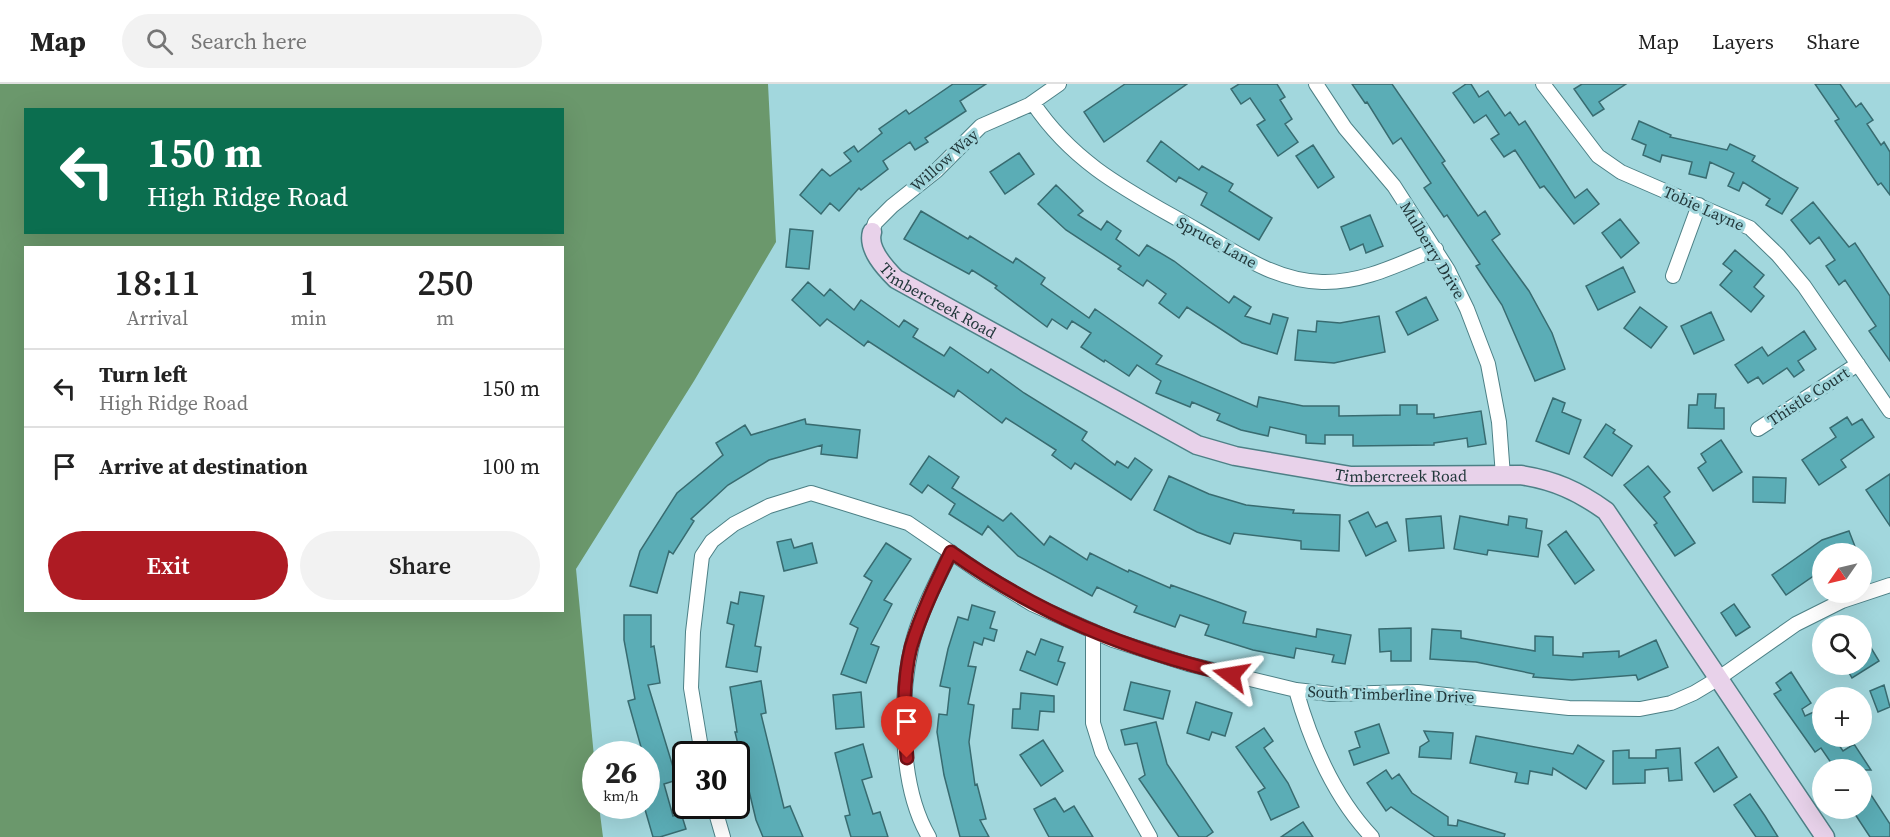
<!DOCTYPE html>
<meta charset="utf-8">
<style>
body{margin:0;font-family:"Source Serif 4",serif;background:#f2f2f2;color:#222;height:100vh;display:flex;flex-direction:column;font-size:22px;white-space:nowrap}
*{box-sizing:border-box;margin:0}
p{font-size:20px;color:#767676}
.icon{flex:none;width:33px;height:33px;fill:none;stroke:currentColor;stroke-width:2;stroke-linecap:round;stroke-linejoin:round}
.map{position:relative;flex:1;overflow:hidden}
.side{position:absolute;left:24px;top:162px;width:540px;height:366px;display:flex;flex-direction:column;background:#fff;border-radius:0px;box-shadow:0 6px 24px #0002}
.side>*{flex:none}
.guide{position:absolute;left:24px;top:24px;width:540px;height:126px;border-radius:0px;box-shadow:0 6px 24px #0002;background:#0b6e4f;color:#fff;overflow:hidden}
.needle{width:39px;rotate:236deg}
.buttons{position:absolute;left:1812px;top:459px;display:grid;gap:12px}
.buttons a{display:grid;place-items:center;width:60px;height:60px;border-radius:50%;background:#fff;box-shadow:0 6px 24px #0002;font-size:30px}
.speed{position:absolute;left:582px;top:657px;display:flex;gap:12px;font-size:30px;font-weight:700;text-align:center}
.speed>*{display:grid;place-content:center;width:78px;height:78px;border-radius:50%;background:#fff;box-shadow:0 6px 24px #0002;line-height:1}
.speed small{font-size:15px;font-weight:400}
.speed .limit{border:3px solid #111;border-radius:9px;background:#fff;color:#111}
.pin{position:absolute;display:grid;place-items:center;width:51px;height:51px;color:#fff;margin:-62px -26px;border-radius:50% 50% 50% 0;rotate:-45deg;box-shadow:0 0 6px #0007}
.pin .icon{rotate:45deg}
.me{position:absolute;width:66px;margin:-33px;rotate:284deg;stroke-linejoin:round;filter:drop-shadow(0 0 4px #0008)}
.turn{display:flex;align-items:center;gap:21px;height:126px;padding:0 24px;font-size:27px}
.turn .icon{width:78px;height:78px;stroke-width:2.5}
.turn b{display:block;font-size:42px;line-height:51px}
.eta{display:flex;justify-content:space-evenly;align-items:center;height:102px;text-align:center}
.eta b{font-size:36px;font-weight:600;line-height:42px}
.button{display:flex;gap:12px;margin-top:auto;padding:12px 24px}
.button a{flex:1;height:69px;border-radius:36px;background:#ae1b23;color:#fff;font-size:24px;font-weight:600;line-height:69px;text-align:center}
.button a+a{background:#f2f2f2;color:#222}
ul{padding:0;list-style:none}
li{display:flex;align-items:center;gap:18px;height:78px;padding:0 24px;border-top:2px solid #e0e0e0}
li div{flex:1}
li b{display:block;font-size:22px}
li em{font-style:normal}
header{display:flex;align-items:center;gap:36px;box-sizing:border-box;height:84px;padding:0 30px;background:#fff;border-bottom:2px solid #e0e0e0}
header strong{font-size:28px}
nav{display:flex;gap:33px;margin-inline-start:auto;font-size:21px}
.search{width:420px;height:54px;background:#f2f2f2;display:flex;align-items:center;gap:15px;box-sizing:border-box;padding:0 21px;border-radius:33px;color:#767676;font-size:22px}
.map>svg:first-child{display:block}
</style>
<header>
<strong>Map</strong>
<div class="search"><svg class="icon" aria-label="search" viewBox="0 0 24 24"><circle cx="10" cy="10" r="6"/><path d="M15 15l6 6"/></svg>Search here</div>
<nav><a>Map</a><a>Layers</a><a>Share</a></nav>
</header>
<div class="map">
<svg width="1890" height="753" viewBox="0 0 1890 753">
<rect width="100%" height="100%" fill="#a2d7dd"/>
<path fill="#6b986c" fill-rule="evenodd" d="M0 0H768L776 158 694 297 576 485 595 683 596 722H599L603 753H0ZM26 26H562V148H26ZM26 164H562V526H26Z"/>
<path fill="#5badb6" stroke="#386b70" stroke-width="1.5" d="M953 0H986L960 17 966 27 925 54 928 58 915 66 910 58 883 77 888 85 861 106 859 104 839 127 830 119 821 130 800 111 822 85 830 92 851 77 844 69 854 62 858 68 882 49 879 45 906 26 909 30Z
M1125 0H1187L1104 58 1084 28Z
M1239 0H1277L1285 13 1280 16 1292 35 1285 40 1298 58 1278 72 1257 41 1265 36 1250 14 1241 20 1231 5Z
M1352 0H1392L1445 77 1442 79 1478 132 1485 127 1500 150 1492 156 1529 207 1552 249 1565 285 1535 297 1502 221 1476 182 1480 180 1447 131 1444 133 1424 104 1431 99 1401 54 1393 60 1367 18 1365 19Z
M1466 0H1471L1479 13 1488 7 1505 32 1510 28 1519 41 1525 37 1575 114 1587 105 1599 120 1574 140 1544 102 1540 104 1515 66 1504 73 1491 55 1499 50 1486 31 1474 39 1453 9Z
M1582 0H1626L1599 18 1604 25 1593 32 1574 5Z
M1815 0H1840L1856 23 1861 19 1873 36 1867 40 1881 61 1884 58 1890 68V111L1881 99 1878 101 1835 37 1839 35Z
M1639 37 1671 51 1670 53 1727 66 1730 60 1755 72 1752 77 1798 104 1782 130 1766 121 1770 115 1743 98 1739 107 1728 102 1734 89 1710 78 1706 94 1689 90 1692 78 1662 71 1660 78 1643 71 1646 61 1632 55Z
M1161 57 1199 86 1202 82 1233 100 1229 107 1272 134 1259 156 1201 121 1207 109 1179 93 1176 98 1147 77Z
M1313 61 1334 93 1318 104 1296 72Z
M1019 69 1034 90 1005 110 990 88Z
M1056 101 1083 127 1078 131 1101 146 1107 137 1121 147 1116 155 1139 172 1147 161 1174 177 1229 219 1234 212 1251 223 1245 232 1270 240 1273 230 1288 234 1277 270 1242 259 1187 223 1179 234 1159 219 1166 210 1147 196 1143 202 1118 185 1121 182 1066 146 1038 120Z
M1813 118 1849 163 1855 159 1890 212V277L1869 247 1876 242 1845 196 1839 201 1826 182 1835 176 1819 153 1810 160 1791 136Z
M921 127 968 155 970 152 1013 179 1016 174 1045 194 1041 200 1089 234 1095 225 1162 272 1156 280 1257 323 1259 313 1303 322H1339V332L1400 331V321H1417V330H1434V334L1481 327 1486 360 1468 363 1467 354 1434 359V361L1353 362V351H1325V360L1306 359V351L1270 343 1268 352 1241 346 1217 336 1220 330 1192 318 1190 323 1156 309 1161 297 1137 281 1129 292 1105 276 1104 278 1081 263 1091 249 1072 237 1067 245 1052 235 1047 243 995 204 997 202 972 186 969 190 904 155Z
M1370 131 1383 162 1366 169 1363 160 1350 166 1341 143Z
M1620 135 1639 159 1621 174 1602 149Z
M790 145 813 147 809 185 786 183Z
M1735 166 1764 191 1754 203 1764 212 1751 228 1720 201 1732 187 1723 180Z
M1623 183 1635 208 1598 226 1586 202Z
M808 198 824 212 830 205 854 226 861 216 899 243 904 236 918 245 913 253 944 272 950 263 988 289 991 285 1024 309 1087 348 1082 356 1115 381 1117 377 1128 384 1135 374 1152 386 1131 416 1075 379 1071 385 1052 371 1056 366 1006 334 1002 339 958 306 954 313 868 257 864 262 827 235 820 242 792 216Z
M1426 213 1438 236 1408 251 1396 228Z
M1640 223 1667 243 1651 264 1624 244Z
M1711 228 1724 256 1694 270 1681 242Z
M1379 232 1385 268 1334 279 1295 276 1298 246 1316 248 1317 237 1340 239Z
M1804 247 1816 265 1798 277 1804 286 1794 293 1787 284 1763 300 1758 293 1748 299 1735 281 1762 263 1768 272Z
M1698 310H1716L1715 324H1724V345L1688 344 1689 321H1697Z
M1553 314 1565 319 1562 328 1581 336 1569 370 1536 357Z
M1847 333 1852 341 1862 335 1874 353 1841 376 1846 383 1819 401 1802 376 1836 353 1830 344Z
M805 335 806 340 860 346 857 374 821 370 822 361 769 376 728 401 691 435 694 437 673 470 669 467 657 509 630 502 640 467 677 409 723 371 716 359 745 341 751 351Z
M1606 340 1615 346 1613 349 1632 362 1612 392 1584 373Z
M1721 356 1742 388 1713 407 1698 384 1706 378 1701 370Z
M929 372 959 393 952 404 1003 437 1011 429 1044 461 1050 452 1087 476 1090 469 1128 488 1129 486 1170 504 1171 501 1246 528 1243 539 1316 553 1317 545 1351 551 1345 580 1332 578 1334 571 1296 564 1294 574 1253 566 1205 551 1209 541 1180 531 1175 543 1134 528 1137 522 1097 503 1092 512 1018 472 988 442 982 451 949 430 955 420 928 401 922 409 910 400Z
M1648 382 1670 408 1664 413 1695 459 1675 472 1654 441 1657 439 1624 401Z
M1890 390V442L1866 406Z
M1169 392 1209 410 1246 421 1294 426 1293 429 1340 431 1339 467 1301 465V457L1234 449 1230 460 1197 448 1154 426Z
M1753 393 1786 394 1785 419 1753 418Z
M1368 428 1376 443 1387 438 1396 457 1366 472 1349 437Z
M1441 432 1444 464 1409 467 1406 435Z
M1460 432 1508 441 1509 432 1527 435 1526 444 1542 447 1538 473 1488 466 1487 471 1454 465Z
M1566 447 1594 486 1575 500 1548 461Z
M1849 447 1856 465 1844 470H1822V486L1786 511 1772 491 1822 456Z
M791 455 794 464 812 459 817 479 784 487 777 458Z
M886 459 911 475 884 516 892 520 871 560 879 563 866 599 841 590 858 544 850 540 872 497 864 492Z
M740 508 764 512 755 562 761 563 757 588 726 583 734 541 727 539 731 518 738 520Z
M1734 520 1750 543 1736 552 1721 529Z
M972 521 995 528 990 544 997 546 994 557 984 554 982 561 974 558 968 582 976 583 968 620 974 621 969 658 975 701 977 700 986 735 980 736 989 753H960L944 691 937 648 939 630 947 631 950 604 940 602 948 565 958 533 968 536Z
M624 531H651V563L654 562 660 599 648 601 677 696 664 700 673 732 681 729 686 745 660 753H653L644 722 652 716 646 697V670H643L628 617 635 615 624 556Z
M1411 544V577H1391V567L1380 568 1379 545Z
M1432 545 1461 547V554L1535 567V552L1553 553V571L1583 573V569L1619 567V573L1656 556 1668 583 1638 596 1636 591 1572 596 1533 593 1534 590 1476 578 1430 575Z
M1862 549 1879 577 1852 594 1844 580H1862Z
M1041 555 1063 563 1058 577 1065 579 1057 601 1020 586 1027 567 1035 571Z
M1791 588 1811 619 1802 625 1805 632 1816 627 1822 637V652H1838L1835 655 1843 667 1854 660 1871 686H1836L1821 664 1815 668 1774 610 1781 606 1776 599Z
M761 597 766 629 761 630 784 724 790 722 803 753H763L756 736 735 648H737L730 603Z
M1131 598 1170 607 1163 635 1124 626Z
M1884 601 1890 623 1878 628 1870 607Z
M861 608 864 643 836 645 833 611Z
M1021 609 1054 612V628L1040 627 1038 646 1012 644 1013 625H1020Z
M1196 618 1232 629 1225 652 1212 648 1209 656 1187 649Z
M1156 638 1167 680 1213 748 1206 753H1179L1139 695 1145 691 1137 659 1125 661 1121 646Z
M1379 640 1389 669 1354 681 1349 667 1360 663 1355 648Z
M1264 644 1273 657 1264 664 1288 699 1299 723 1271 736 1258 708 1265 704 1236 663Z
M1424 647 1453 649 1451 675 1419 673 1420 663 1429 657Z
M1476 652 1573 670 1578 661 1604 677 1586 705 1553 684 1552 691 1530 687 1528 700 1515 698 1517 689 1470 679Z
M1043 656 1063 687 1041 702 1020 671Z
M863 660 872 693 862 696 873 730 880 728 888 753H851L845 732 850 731 835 669Z
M1718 663 1737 693 1714 708 1695 679Z
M1680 664 1682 696 1669 697 1668 684 1645 686V699L1613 700V667L1629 666V674H1656V666Z
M1386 686 1392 695 1399 690 1412 709 1448 733V741L1457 742 1458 736 1505 750 1504 753H1435L1391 723 1386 727 1367 699Z
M1862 697 1890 740V753H1870L1851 724H1862Z
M1750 710 1765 732 1778 753H1756L1734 721Z
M1055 714 1064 728 1074 722 1093 753H1049L1034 725Z
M1303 738 1313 753H1281Z"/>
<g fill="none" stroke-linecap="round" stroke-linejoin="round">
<g stroke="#4d8086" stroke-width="16">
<path id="street" d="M1316 0 1345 44 1394 102 1448 186 1467 225 1488 280 1499 338 1503 392
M1543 0 1598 72 1621 88 1750 144 1778 171 1804 202 1890 327
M1033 19C1076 83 1133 109 1197 146 1237 169 1275 197 1322 198 1363 199 1399 180 1436 165
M872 148 875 139 892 122 936 87 981 42 1029 21 1059 0
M1673 192 1699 121
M1758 345 1858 280
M1093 547V639L1102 668 1150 753
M1296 606C1311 659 1334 713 1372 753
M702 670 691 604 693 548 702 472 712 457 734 440 769 422 811 409 908 439 981 489 1032 520 1113 556 1188 580 1296 606 1331 610 1418 608 1569 624 1640 625 1671 619 1694 609 1719 594 1796 540 1842 517 1890 501
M714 722 723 753
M929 753C900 704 899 620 911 565 918 532 936 499 951 468"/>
</g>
<g stroke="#4d8086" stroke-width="21">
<g id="secondary">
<path id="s1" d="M872 148C867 165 885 184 896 195L1197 361 1235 372 1351 392 1520 391C1554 396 1578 407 1606 427L1825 753"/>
</g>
</g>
<use href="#street" stroke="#fff" stroke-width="14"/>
<use href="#secondary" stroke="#e8d2ea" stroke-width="18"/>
</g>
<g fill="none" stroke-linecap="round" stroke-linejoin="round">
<g stroke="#711217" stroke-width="15">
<path id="route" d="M907 674C904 639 902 598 911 563 921 530 936 499 951 468 1040 531 1125 565 1231 591"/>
</g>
<use href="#route" stroke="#ae1b23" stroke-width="10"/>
</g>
<g text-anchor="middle" stroke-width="6" stroke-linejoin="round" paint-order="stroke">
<g font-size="16" fill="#22383b" stroke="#a2d7dd">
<text transform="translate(944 76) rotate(-42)" y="6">Willow Way</text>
<text transform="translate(1704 124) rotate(24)" y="6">Tobie Layne</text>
<text transform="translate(1217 158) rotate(29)" y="6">Spruce Lane</text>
<text transform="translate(1433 166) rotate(59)" y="6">Mulberry Drive</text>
<text dy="6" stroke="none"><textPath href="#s1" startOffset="102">Timbercreek Road</textPath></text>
<text transform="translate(1808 312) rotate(-33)" y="6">Thistle Court</text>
<text dy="6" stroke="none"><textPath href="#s1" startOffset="606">Timbercreek Road</textPath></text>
<text transform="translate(1391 610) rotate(2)" y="6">South Timberline Drive</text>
</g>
</g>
</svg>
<div class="buttons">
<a><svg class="needle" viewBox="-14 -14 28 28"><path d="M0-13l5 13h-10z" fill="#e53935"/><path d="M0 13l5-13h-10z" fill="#767676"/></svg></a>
<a><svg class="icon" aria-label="search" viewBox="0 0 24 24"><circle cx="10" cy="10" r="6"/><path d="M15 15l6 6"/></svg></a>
<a>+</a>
<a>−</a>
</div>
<div class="speed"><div>26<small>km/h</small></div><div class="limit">30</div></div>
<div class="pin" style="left:907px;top:674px;background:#d93025"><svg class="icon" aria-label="arrive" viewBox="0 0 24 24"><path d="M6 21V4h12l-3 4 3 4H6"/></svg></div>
<svg class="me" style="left:1231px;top:591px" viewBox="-20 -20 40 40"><path d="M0-17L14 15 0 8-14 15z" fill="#ae1b23" stroke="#fff" stroke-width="4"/></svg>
<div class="guide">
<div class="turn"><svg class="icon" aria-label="left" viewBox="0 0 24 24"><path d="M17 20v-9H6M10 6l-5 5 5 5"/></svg><div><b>150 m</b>High Ridge Road</div></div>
</div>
<section class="side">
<div class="eta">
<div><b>18:11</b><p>Arrival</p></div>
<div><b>1</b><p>min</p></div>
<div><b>250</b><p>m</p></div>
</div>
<ul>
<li><svg class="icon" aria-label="left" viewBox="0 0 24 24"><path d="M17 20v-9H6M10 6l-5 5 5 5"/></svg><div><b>Turn left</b><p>High Ridge Road</p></div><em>150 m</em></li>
<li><svg class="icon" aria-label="arrive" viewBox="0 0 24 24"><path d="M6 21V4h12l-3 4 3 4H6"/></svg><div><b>Arrive at destination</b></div><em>100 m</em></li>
</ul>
<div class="button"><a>Exit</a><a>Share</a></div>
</section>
</div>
